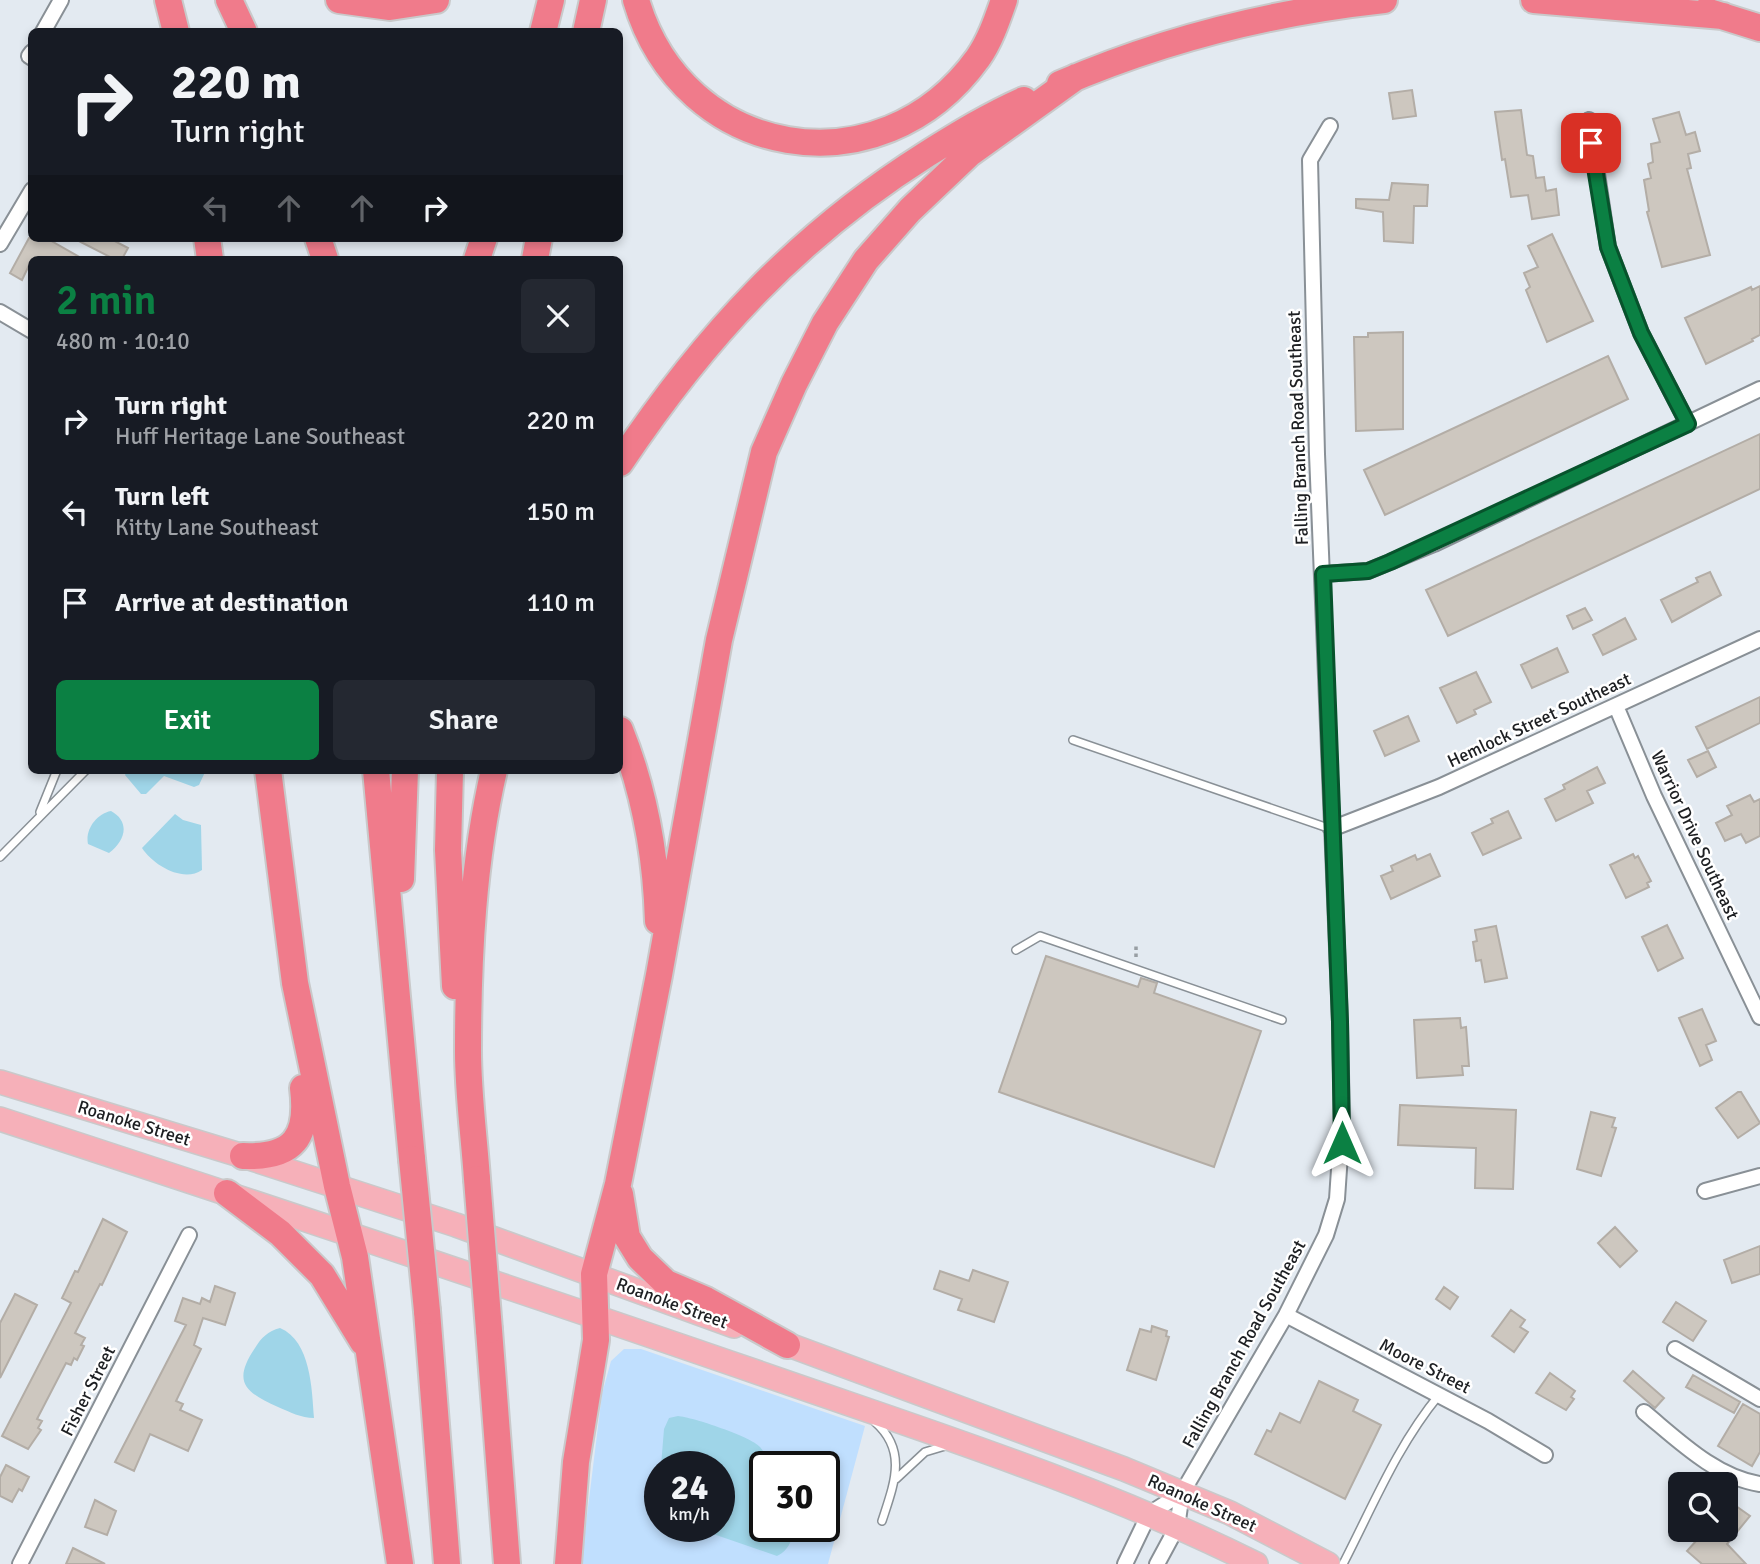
<!DOCTYPE html>
<meta charset="utf-8">
<style>
body{margin:0;font-family:Signika,sans-serif;background:#242831;color:#f1f3f6;height:100vh;display:flex;flex-direction:column;font-size:26px;white-space:nowrap}
*{box-sizing:border-box;margin:0}
p{font-size:23px;color:#9ea1a6}
.icon{flex:none;width:38px;height:38px;fill:none;stroke:currentColor;stroke-width:2;stroke-linecap:round;stroke-linejoin:round}
.map{position:relative;flex:1;overflow:hidden}
.side{position:absolute;left:28px;top:256px;width:595px;height:518px;display:flex;flex-direction:column;background:#171b24;border-radius:10px;box-shadow:0 4px 10px #0003}
.side>*{flex:none}
.guide{position:absolute;left:28px;top:28px;width:595px;height:214px;border-radius:10px;box-shadow:0 4px 10px #0003;background:#171b24;color:#f1f3f6;overflow:hidden}
.fabs{position:absolute;left:1668px;top:1472px;display:grid;gap:14px}
.fabs a{display:grid;place-items:center;width:70px;height:70px;border-radius:10px;background:#171b24;box-shadow:0 4px 10px #0003;font-size:35px}
.speed{position:absolute;left:644px;top:1451px;display:flex;gap:14px;font-size:35px;font-weight:700;text-align:center}
.speed>*{display:grid;place-content:center;width:91px;height:91px;border-radius:50%;background:#171b24;box-shadow:0 4px 10px #0003;line-height:1}
.speed small{font-size:18px;font-weight:400}
.speed .limit{border:4px solid #111;border-radius:10px;background:#fff;color:#111}
.pin{position:absolute;display:grid;place-items:center;width:60px;height:60px;color:#fff;margin:-30px;border-radius:14px;box-shadow:0 4px 10px #0006}
.me{position:absolute;width:77px;margin:-38px;rotate:0deg;stroke-linejoin:round;filter:drop-shadow(0 0 5px #0008)}
.turn{display:flex;align-items:center;gap:24px;height:147px;padding:0 28px;font-size:32px}
.turn .icon{width:91px;height:91px;stroke-width:2.5}
.turn b{display:block;font-size:49px;line-height:60px}
.lanes{display:flex;align-items:center;height:66px;padding:0 28px;background:#0003;justify-content:center;gap:35px;direction:ltr}
.lanes .off{opacity:.35}
.round{display:grid;place-items:center;flex:none;width:74px;height:74px;border-radius:10px;background:#242831}
.overview{display:flex;align-items:center;justify-content:space-between;height:119px;padding:0 28px}
h1{font-size:42px;font-weight:600;line-height:52px;color:#0b8043}
.button{display:flex;gap:14px;margin-top:auto;padding:14px 28px}
.button a{flex:1;height:80px;border-radius:10px;background:#0b8043;color:#fff;font-size:28px;font-weight:600;line-height:80px;text-align:center}
.button a+a{background:#242831;color:#f1f3f6}
ul{padding:0;list-style:none}
li{display:flex;align-items:center;gap:21px;height:91px;padding:0 28px}
li div{flex:1}
li b{display:block;font-size:26px}
li em{font-style:normal}
.map>svg:first-child{display:block}
</style>
<div class="map">
<svg width="1760" height="1564" viewBox="0 0 1760 1564">
<rect width="100%" height="100%" fill="#e3eaf1"/>
<path fill="#c0dffe" fill-rule="evenodd" d="M624 1349H641L865 1426 828 1564H581L602 1394 611 1361ZM660 1466H719V1526H660ZM765 1466H824V1526H765Z"/>
<path fill="#9fd5e8" d="M127 770H206L199 785 194 787 164 776 146 794H141L125 775Z
M111 811C131 822 125 841 109 853L88 844C85 830 96 814 111 811Z
M175 814 183 820 201 825 202 870C183 883 153 865 142 848Z
M280 1328C311 1341 312 1390 314 1418 301 1418 290 1412 278 1407 245 1392 232 1382 255 1348 261 1338 268 1331 280 1328Z
M678 1416C692 1417 752 1437 760 1447 765 1453 767 1459 772 1465L793 1466H765V1526H796C792 1538 790 1550 777 1556L690 1526H719V1466H661L664 1429 669 1418Z"/>
<path fill="#cdc7bf" stroke="#b3ada6" stroke-width="2" d="M1412 90 1416 116 1393 119 1389 93Z
M1521 110 1527 155 1533 156 1536 178 1544 177 1546 191 1556 189 1559 215 1532 219 1528 195 1511 197 1505 159 1502 160 1495 112Z
M1679 112 1686 135 1695 132 1700 151 1688 154 1691 168 1687 169 1710 255 1662 267 1647 212 1649 211 1644 180 1651 178 1648 164 1653 162 1651 144 1660 142 1653 119Z
M1392 183 1428 185 1427 206H1414L1413 243 1384 241 1383 212 1356 208V199L1389 200Z
M1552 234 1593 321 1547 342 1526 290 1530 287 1524 273 1538 267 1528 246Z
M29 238H46L83 259H32L22 280 10 273Z
M73 238H109L128 248 122 259H114Z
M1760 286V335L1752 339 1753 341 1706 364 1685 318 1751 287 1752 290Z
M1403 332V429L1356 431 1354 337H1368V333Z
M1608 356 1628 399 1385 515 1364 470Z
M1760 434V489L1448 636 1426 590Z
M1710 572 1721 595 1672 622 1661 600 1698 582 1696 578Z
M1585 608 1592 620 1573 629 1567 616Z
M1625 618 1636 639 1603 655 1593 635Z
M1557 648 1568 672 1532 688 1521 665Z
M1476 672 1491 702 1474 710 1476 714 1457 723 1440 688Z
M1760 697V723L1707 749 1696 727Z
M1408 716 1419 741 1385 756 1374 731Z
M1708 751 1716 767 1697 777 1688 760Z
M1597 767 1605 783 1587 791 1593 803 1556 821 1545 799 1565 789 1563 785Z
M1750 795 1754 802 1760 799V836L1746 843 1741 834 1725 841 1716 823 1732 815 1727 806Z
M1508 811 1521 838 1483 855 1472 833 1493 823 1491 819Z
M1430 854 1440 876 1391 899 1381 876 1393 871 1391 866 1415 855 1417 860Z
M1633 854 1635 858 1638 856 1651 881 1647 883 1649 887 1626 898 1610 865Z
M1667 925 1683 958 1658 971 1642 937Z
M1496 926 1507 978 1485 982 1481 960 1476 961 1473 942 1477 941 1475 930Z
M1046 956 1138 987 1141 978 1157 983 1154 993 1261 1031 1214 1167 999 1092Z
M1702 1009 1716 1041 1706 1045 1712 1060 1700 1066 1679 1018Z
M1460 1018 1461 1028 1466 1027 1469 1066H1462L1463 1075 1417 1078 1414 1020Z
M1738 1092H1741L1760 1123 1738 1138 1716 1108Z
M1400 1105 1516 1110 1513 1189 1475 1188 1476 1148 1398 1145Z
M1591 1112 1615 1118 1612 1127 1616 1128 1601 1176 1577 1169Z
M103 1219 127 1232 102 1285 100 1284 75 1333 85 1338 81 1345 84 1346 77 1360 74 1358 71 1365 66 1363 37 1419 42 1421 38 1428 41 1430 28 1449 2 1436 71 1303 62 1298 75 1271 78 1272Z
M1615 1227 1637 1251 1620 1267 1598 1243Z
M1760 1246V1274L1732 1283 1724 1260Z
M973 1270 1008 1282 994 1322 958 1310 962 1299 934 1289 940 1271 969 1281Z
M215 1286 235 1293 225 1325 203 1318 194 1345 201 1349 176 1401 183 1404 180 1410 202 1420 188 1451 150 1434 134 1471 115 1462 186 1325 175 1321 183 1298 200 1304 202 1298 210 1302Z
M1444 1287 1458 1297 1450 1309 1436 1299Z
M15 1294 37 1305 0 1378V1323Z
M1676 1302 1706 1321 1693 1341 1663 1322Z
M1511 1310 1525 1320 1520 1327 1528 1332 1514 1352 1492 1336Z
M1152 1326 1167 1331 1166 1336 1169 1337 1156 1380 1127 1370 1140 1329 1151 1332Z
M1633 1371 1664 1398 1655 1408 1624 1381Z
M1550 1373 1575 1391 1571 1397 1574 1399 1566 1410 1536 1393Z
M1693 1375 1740 1402 1734 1413 1686 1387Z
M1319 1381 1358 1400 1353 1411 1381 1425 1345 1499 1255 1454 1267 1430 1271 1432 1280 1413 1300 1423Z
M1743 1404 1760 1414V1452L1752 1466 1718 1446Z
M6 1465 29 1477 22 1491 19 1489 12 1502 0 1496V1477Z
M1726 1499 1750 1516 1727 1544 1746 1564H1702L1687 1551 1706 1530H1726Z
M95 1500 116 1511 107 1535 85 1527Z
M73 1548 105 1564H66Z"/>
<g fill="none" stroke-linecap="round" stroke-linejoin="round">
<g stroke="#899096" stroke-width="10">
<path id="service" d="M1073 740 1331 829
M40 812 57 770
M0 857 86 770
M1016 950 1040 936 1282 1020
M875 1422C908 1451 894 1484 882 1521
M896 1479 925 1452 945 1446
M1343 1564C1373 1506 1397 1446 1439 1395"/>
</g>
<g stroke="#899096" stroke-width="18">
<path id="minor" d="M43 32 61 0
M32 52 29 56 32 58
M1589 120 1608 247 1641 333 1688 424
M0 244 32 190
M0 312 32 331
M1323 574 1368 571 1434 544 1760 389
M1616 706 1654 796 1760 1017
M1331 829 1439 787 1760 639
M1705 1191 1760 1176
M1286 1315 1488 1421 1545 1455
M1675 1349 1760 1399
M1644 1412C1678 1440 1715 1477 1760 1484
M20 1564 189 1235
M1125 1564 1149 1514 1182 1493
M1157 1564 1177 1527 1182 1493 1286 1315 1326 1235 1337 1199 1342 1125 1340 1022 1317 454 1310 160 1330 126"/>
</g>
<g stroke="#c9c9ca" stroke-width="26">
<path id="primary" d="M0 1082 243 1156 456 1225 734 1326
M0 1119C257 1203 513 1288 768 1376 932 1433 1100 1486 1256 1564
M770 1338 1124 1469 1230 1513 1328 1564"/>
</g>
<g stroke="#c9c9ca" stroke-width="30">
<path id="motorway" d="M168 0 176 32
M229 0 244 32
M339 0 390 7 436 0
M636 0C683 160 880 194 978 58 990 41 997 20 1004 0
M1534 0 1723 16
M1706 11 1760 28
M543 32 551 0
M586 32 593 0
M1060 84C1162 40 1273 12 1384 0
M207 238 210 259
M318 238 325 259
M477 259 484 238
M535 259 539 238
M620 463C705 336 797 236 927 154 959 134 990 115 1024 100
M620 730C644 790 656 856 658 921
M268 770 295 983 337 1186 355 1257 400 1564
M376 770 412 1159
M450 770 448 850 455 986
M401 879 405 770
M243 1156C294 1158 309 1137 303 1088
M477 1179C474 1136 468 1093 468 1051 468 957 473 861 494 770
M227 1193 280 1233 322 1275 363 1342
M620 1194 627 1237 640 1258 666 1283 706 1300 787 1345
M427 1311 447 1564
M489 1330 507 1564
M568 1564 576 1462 596 1340 594 1274 618 1184 659 975 719 640 764 452 794 384 825 323 866 260 910 210 969 154 1076 77"/>
</g>
<path stroke="#989ea3" stroke-width="3.5" stroke-dasharray="3.5 3.5" stroke-linecap="butt" d="M1136 957V943"/>
<use href="#service" stroke="#fff" stroke-width="7"/>
<use href="#minor" stroke="#fff" stroke-width="14"/>
<use href="#primary" stroke="#f6b0b9" stroke-width="23"/>
<use href="#motorway" stroke="#f07b8b" stroke-width="26"/>
<g stroke="#c9c9ca" stroke-width="30" stroke-linecap="butt">
<path id="motorway-bridge" d="M412 1159 427 1311
M477 1179 489 1330"/>
</g>
<use href="#motorway-bridge" stroke="#f07b8b" stroke-width="26"/>
</g>
<g fill="none" stroke-linecap="round" stroke-linejoin="round">
<g stroke="#07532c" stroke-width="18">
<path id="route" d="M1342 1143 1340 1022 1323 574 1368 571 1390 562 1688 424 1641 333 1608 247 1591 143"/>
</g>
<use href="#route" stroke="#0b8043" stroke-width="12"/>
</g>
<g text-anchor="middle" stroke-width="5" stroke-linejoin="round" paint-order="stroke">
<g font-size="18" fill="#1d1f22" stroke="#fff">
<text transform="translate(1298 428) rotate(-92)" y="6">Falling Branch Road Southeast</text>
<text transform="translate(1539 720) rotate(-25)" y="6">Hemlock Street Southeast</text>
<text transform="translate(1695 835) rotate(65)" y="6">Warrior Drive Southeast</text>
<text transform="translate(134 1123) rotate(17)" y="6">Roanoke Street</text>
<text transform="translate(672 1303) rotate(20)" y="6">Roanoke Street</text>
<text transform="translate(1244 1344) rotate(-61)" y="6">Falling Branch Road Southeast</text>
<text transform="translate(1425 1366) rotate(27)" y="6">Moore Street</text>
<text transform="translate(88 1391) rotate(-63)" y="6">Fisher Street</text>
<text transform="translate(1202 1503) rotate(24)" y="6">Roanoke Street</text>
</g>
</g>
</svg>
<div class="fabs">
<a><svg class="icon" aria-label="search" viewBox="0 0 24 24"><circle cx="10" cy="10" r="6"/><path d="M15 15l6 6"/></svg></a>
</div>
<div class="speed"><div>24<small>km/h</small></div><div class="limit">30</div></div>
<div class="pin" style="left:1591px;top:143px;background:#d93025"><svg class="icon" aria-label="arrive" viewBox="0 0 24 24"><path d="M6 21V4h12l-3 4 3 4H6"/></svg></div>
<svg class="me" style="left:1342px;top:1143px" viewBox="-20 -20 40 40"><path d="M0-17L14 15 0 8-14 15z" fill="#0b8043" stroke="#fff" stroke-width="4"/></svg>
<div class="guide">
<div class="turn"><svg class="icon" aria-label="right" viewBox="0 0 24 24"><path d="M7 20v-9h11M14 6l5 5-5 5"/></svg><div><b>220 m</b>Turn right</div></div>
<div class="lanes"><svg class="icon off" aria-label="left" viewBox="0 0 24 24"><path d="M17 20v-9H6M10 6l-5 5 5 5"/></svg><svg class="icon off" aria-label="ahead" viewBox="0 0 24 24"><path d="M12 20V5M6 11l6-6 6 6"/></svg><svg class="icon off" aria-label="ahead" viewBox="0 0 24 24"><path d="M12 20V5M6 11l6-6 6 6"/></svg><svg class="icon" aria-label="right" viewBox="0 0 24 24"><path d="M7 20v-9h11M14 6l5 5-5 5"/></svg></div>
</div>
<section class="side">
<div class="overview"><div><h1>2 min</h1><p>480 m · 10:10</p></div><a class="round"><svg class="icon" aria-label="close" viewBox="0 0 24 24"><path d="M6 6l12 12M18 6L6 18"/></svg></a></div>
<ul>
<li><svg class="icon" aria-label="right" viewBox="0 0 24 24"><path d="M7 20v-9h11M14 6l5 5-5 5"/></svg><div><b>Turn right</b><p>Huff Heritage Lane Southeast</p></div><em>220 m</em></li>
<li><svg class="icon" aria-label="left" viewBox="0 0 24 24"><path d="M17 20v-9H6M10 6l-5 5 5 5"/></svg><div><b>Turn left</b><p>Kitty Lane Southeast</p></div><em>150 m</em></li>
<li><svg class="icon" aria-label="arrive" viewBox="0 0 24 24"><path d="M6 21V4h12l-3 4 3 4H6"/></svg><div><b>Arrive at destination</b></div><em>110 m</em></li>
</ul>
<div class="button"><a>Exit</a><a>Share</a></div>
</section>
</div>
